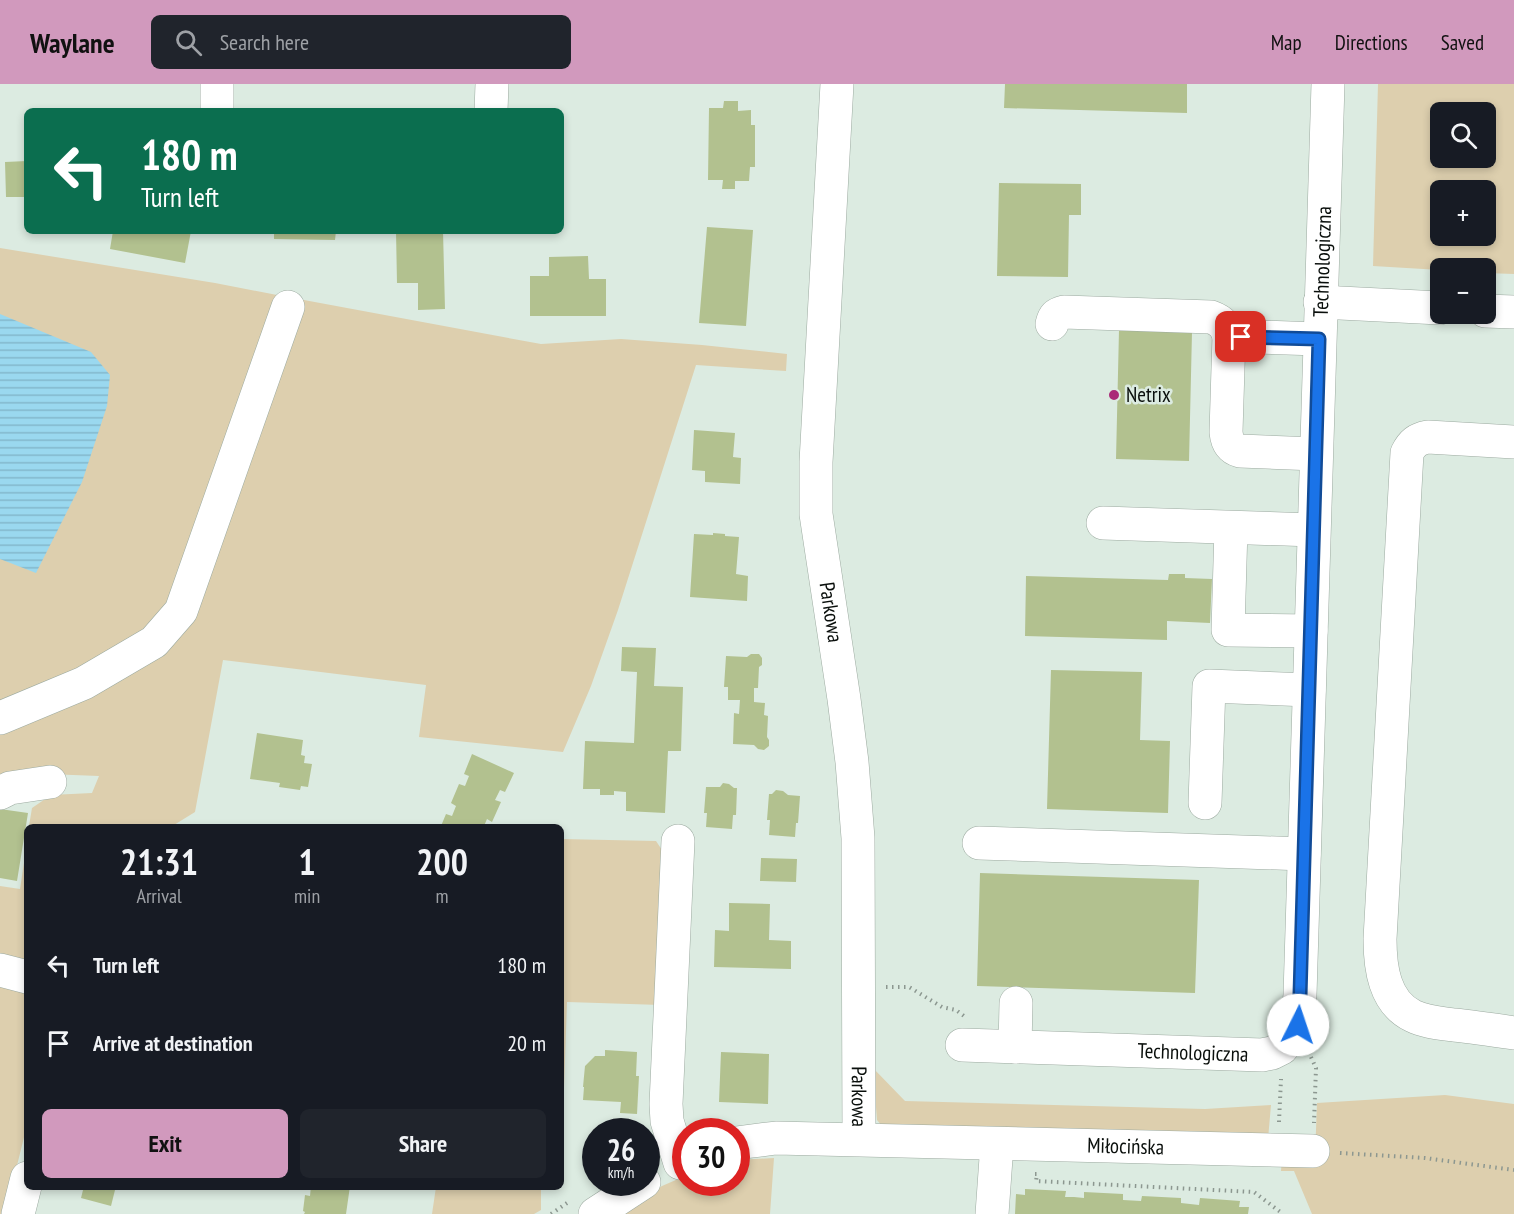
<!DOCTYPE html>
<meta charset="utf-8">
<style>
body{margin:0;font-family:"PT Sans Narrow",sans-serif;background:#20242c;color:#f1f3f6;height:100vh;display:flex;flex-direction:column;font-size:22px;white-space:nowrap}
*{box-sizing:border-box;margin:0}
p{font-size:20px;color:#9ea1a6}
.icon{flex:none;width:33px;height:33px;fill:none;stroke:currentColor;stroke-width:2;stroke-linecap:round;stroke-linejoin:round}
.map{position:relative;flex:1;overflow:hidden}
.side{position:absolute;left:24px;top:740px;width:540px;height:366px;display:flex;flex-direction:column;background:#171b24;border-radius:9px;box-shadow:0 3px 9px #0003}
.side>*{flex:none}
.banner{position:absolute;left:24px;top:24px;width:540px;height:126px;border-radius:9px;box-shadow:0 3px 9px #0003;background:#0b6e4f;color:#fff;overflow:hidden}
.controls{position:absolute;left:1430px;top:18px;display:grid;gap:12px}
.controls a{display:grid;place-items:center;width:66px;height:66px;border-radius:9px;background:#171b24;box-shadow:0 3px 9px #0003;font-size:30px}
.speed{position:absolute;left:582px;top:1034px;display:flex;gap:12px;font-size:30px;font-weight:700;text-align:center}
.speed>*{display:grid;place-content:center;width:78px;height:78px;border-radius:50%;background:#171b24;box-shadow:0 3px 9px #0003;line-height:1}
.speed small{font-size:15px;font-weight:400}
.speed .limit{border:9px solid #d22;background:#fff;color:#111}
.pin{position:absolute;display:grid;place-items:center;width:51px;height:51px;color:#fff;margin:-26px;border-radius:12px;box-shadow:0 3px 9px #0006}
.me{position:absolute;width:66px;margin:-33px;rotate:4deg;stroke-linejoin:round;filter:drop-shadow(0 0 4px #0008)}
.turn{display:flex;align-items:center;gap:21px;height:126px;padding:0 18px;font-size:27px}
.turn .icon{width:78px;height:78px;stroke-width:2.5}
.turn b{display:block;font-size:42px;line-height:51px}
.eta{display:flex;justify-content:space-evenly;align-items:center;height:102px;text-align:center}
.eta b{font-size:36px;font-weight:700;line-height:42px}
.cta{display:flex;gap:12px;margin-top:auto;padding:12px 18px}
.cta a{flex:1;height:69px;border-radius:9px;background:#d199bd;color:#111;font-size:24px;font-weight:700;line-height:69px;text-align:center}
.cta a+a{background:#20242c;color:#f1f3f6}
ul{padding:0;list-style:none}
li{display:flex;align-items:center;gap:18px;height:78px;padding:0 18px}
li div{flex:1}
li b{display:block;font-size:22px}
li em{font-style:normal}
header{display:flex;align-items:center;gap:36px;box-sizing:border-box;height:84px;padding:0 30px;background:#d199bd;color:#111}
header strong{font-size:28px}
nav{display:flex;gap:33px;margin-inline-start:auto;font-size:21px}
.search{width:420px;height:54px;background:#20242c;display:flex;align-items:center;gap:15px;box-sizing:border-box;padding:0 21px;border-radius:9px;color:#9ea1a6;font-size:22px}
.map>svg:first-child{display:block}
</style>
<header>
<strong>Waylane</strong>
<div class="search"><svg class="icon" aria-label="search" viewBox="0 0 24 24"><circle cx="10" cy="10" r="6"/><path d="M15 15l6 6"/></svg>Search here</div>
<nav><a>Map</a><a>Directions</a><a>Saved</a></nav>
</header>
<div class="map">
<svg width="1514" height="1130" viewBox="0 0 1514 1130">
<defs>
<pattern id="water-rules" width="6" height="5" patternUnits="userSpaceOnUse" patternTransform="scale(1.5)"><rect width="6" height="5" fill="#9ad8ef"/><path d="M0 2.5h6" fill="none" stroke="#83b8cc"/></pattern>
</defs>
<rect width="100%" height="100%" fill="#dcebe1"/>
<path fill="#ddcfae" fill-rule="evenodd" d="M1378 0H1514V190L1485 189V184H1440V186L1373 182ZM1440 28H1485V74H1440ZM1440 106H1485V152H1440Z
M0 164 215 199 277 211 541 260 621 255 702 261 787 270 786 287 696 281 618 526 591 602 563 668 419 653 426 601 223 576 195 728 174 741 173 742H29L32 724 51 711 92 709 99 692 47 690 0 698Z
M561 755 656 757 668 775 661 921 567 918 563 1035H561Z
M27 759V884L0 877V802L20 805Z
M0 894 27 901V1041L5 1130H0Z
M873 984 905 1017 1205 1025 1271 1021 1268 1055 882 1042 877 1036Z
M1445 1011 1514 1020V1130H1312L1294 1087H1281L1282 1073H1315L1317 1019Z
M774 1074 770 1130H619L662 1102 685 1092 686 1098H736L737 1076Z
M436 1103H541V1126L534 1130H432Z"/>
<path fill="url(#water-rules)" d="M0 230 91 268 110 291 107 322 82 398 36 489 0 475Z"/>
<path fill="#b2c18f" d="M1005 0H1187V29L1004 24Z
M724 17H738V27L751 26V41H755V83H750L749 97H735V105H722L723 96H708L709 24H723Z
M27 77V113H6L5 78Z
M999 99 1081 100V131H1069L1068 193 997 192Z
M707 143 753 146 746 242 699 239Z
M113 147H191L185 179 110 165Z
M274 147H336L335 156 274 155Z
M396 147H443L445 225 418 226V199H397Z
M588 172 589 195H606V232H530V192H549V173Z
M1119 246 1192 248 1189 377 1116 375Z
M694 346 735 349 733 373 741 374 740 400 705 398V387L692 386Z
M713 449 725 450V452L739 453 736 490 748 492 747 517 690 513 694 450 713 451Z
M1169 490H1185V494L1212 495 1210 539 1167 537V556L1025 552 1026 492 1168 496Z
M622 563 656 564 654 602 683 603 681 667H668L665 729 626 727V708L614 707V711H600V705H583L585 657 634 659 637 588 621 587Z
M751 570H759L762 574V581L759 583 758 604H754V618L765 619 764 631 768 632 767 653 769 656V662L764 666 758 665 754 661 733 660 734 629 739 630 740 616H728V603H724L726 572 747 573Z
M1051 586 1142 588 1140 656 1170 657 1168 729 1047 725Z
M257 649 303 656 301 671 305 672 304 679 312 680 308 703 301 702 300 706 279 703 280 699 250 695Z
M472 670 514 689 505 708 500 706 495 716 501 718 492 738 487 735 484 742H441L446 730 452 732 456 722 451 719 459 700 465 702 469 692 464 690Z
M723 699 729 700 734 704H737L736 731H733L732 745 706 743 707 729H704L706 703H720Z
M776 706 783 707 788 711 800 712 798 739H796L795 753 769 751 770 736H767L769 710H772Z
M0 725 28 729 17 797 0 794Z
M761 774 797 775 796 798 760 797Z
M980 789 1199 796 1195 909 977 902Z
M729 819 770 820 769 856 791 857V885L714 883 715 846 729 847Z
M605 966 637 968 636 992H639L637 1030 620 1029 621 1018 583 1016 584 1003H583L585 982 595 972H605Z
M721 968 769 970 768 1020 719 1018Z
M84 1102H116L111 1122 81 1114Z
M311 1102H350L346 1130H304L305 1128 303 1127 305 1111 310 1112Z
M1025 1105 1066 1107 1065 1113H1074L1084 1114V1108L1123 1110V1116L1141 1117 1142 1112 1181 1114V1119L1199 1121 1200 1114 1240 1117 1239 1123H1249L1248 1130H1015L1016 1110 1025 1111Z"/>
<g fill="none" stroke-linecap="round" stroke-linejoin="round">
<g stroke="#9caaa0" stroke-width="34">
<g id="minor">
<path id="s1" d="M837 0 816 378V430L844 615 852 678 858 754 859 1055"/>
<path d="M217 27V0"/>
<path d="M491 27 492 0"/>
<path d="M1320 218 1440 224"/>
<path d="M1485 227 1514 228"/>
<path d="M1052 240C1054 232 1056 230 1064 228L1211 233C1222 237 1226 242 1229 252L1319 255"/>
<path d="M1229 252 1226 348C1227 358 1230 364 1240 367L1316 370"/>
<path d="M1514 358 1428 353C1417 355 1412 359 1407 369L1380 855C1380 883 1384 918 1413 932 1425 938 1440 939 1454 941 1474 943 1494 946 1514 949"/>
<path d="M1103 439 1313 446"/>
<path d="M1231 444 1228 546 1311 547"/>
<path d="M0 634 84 599 154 558 181 527 288 223"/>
<path d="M0 709 10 704 50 698"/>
<path d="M1205 719 1209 602 1309 606"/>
<path d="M678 757 666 1020 667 1037 680 1079"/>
<path d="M979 759 1304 770"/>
<path d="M0 886 27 893"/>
<path id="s2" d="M962 961 1262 971 1272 969 1282 964 1297 941 1300 911 1328 0"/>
<path d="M1015 963 1016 919"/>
<path id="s3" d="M736 1059 776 1054 1313 1067"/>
<path d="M18 1130 27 1094"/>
<path d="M595 1130 644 1098"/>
<path d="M992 1130 997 1060"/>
</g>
</g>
<path stroke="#8c9790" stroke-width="4" stroke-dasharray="1.5 4.5" stroke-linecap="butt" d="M886 903H909L942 923 956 926 964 932
M1311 973 1316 984 1314 1039
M1279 1038 1281 995
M1340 1069 1425 1074 1514 1086
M1035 1090H1037L1036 1097 1254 1108 1283 1130
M551 1130 567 1119"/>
<use href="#minor" stroke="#fff" stroke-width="33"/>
</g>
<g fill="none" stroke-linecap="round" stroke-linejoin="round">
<g stroke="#114b97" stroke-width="15">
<path id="route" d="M1241 253 1319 255 1300 911 1298 941"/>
</g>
<use href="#route" stroke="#1a73e8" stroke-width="10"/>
</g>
<circle fill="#aa2a78" stroke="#dcebe1" stroke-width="2" cx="1114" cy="311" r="6"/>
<g text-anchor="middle" stroke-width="5" stroke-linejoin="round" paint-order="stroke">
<g font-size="21" fill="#0a0f0c" stroke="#dcebe1">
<text dy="7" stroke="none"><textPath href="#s2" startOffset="1113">Technologiczna</textPath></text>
<text dy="7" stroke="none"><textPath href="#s1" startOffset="530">Parkowa</textPath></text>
<text dy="7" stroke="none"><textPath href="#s2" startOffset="231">Technologiczna</textPath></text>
<text dy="7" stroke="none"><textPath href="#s1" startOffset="1016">Parkowa</textPath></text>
<text dy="7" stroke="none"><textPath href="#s3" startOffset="390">Miłocińska</textPath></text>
</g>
<g font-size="21" fill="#0a0f0c" stroke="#dcebe1" text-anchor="start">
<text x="1126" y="318">Netrix</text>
</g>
</g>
</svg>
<div class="controls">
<a><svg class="icon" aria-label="search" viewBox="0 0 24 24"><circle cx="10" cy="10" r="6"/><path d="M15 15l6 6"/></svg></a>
<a>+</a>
<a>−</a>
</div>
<div class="speed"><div>26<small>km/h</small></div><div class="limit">30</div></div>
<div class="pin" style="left:1241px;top:253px;background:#d93025"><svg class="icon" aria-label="arrive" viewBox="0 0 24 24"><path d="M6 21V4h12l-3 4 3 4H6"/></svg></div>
<svg class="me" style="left:1298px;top:941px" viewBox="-20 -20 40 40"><circle r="19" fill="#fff"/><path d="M0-13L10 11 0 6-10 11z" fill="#1a73e8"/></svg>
<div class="banner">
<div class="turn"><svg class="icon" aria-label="left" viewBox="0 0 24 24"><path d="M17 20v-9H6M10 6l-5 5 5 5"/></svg><div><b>180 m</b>Turn left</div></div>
</div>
<section class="side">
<div class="eta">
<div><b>21:31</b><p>Arrival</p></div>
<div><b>1</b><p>min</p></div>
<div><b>200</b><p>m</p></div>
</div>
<ul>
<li><svg class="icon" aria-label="left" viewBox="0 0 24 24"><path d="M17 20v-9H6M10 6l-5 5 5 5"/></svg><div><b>Turn left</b></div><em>180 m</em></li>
<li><svg class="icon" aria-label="arrive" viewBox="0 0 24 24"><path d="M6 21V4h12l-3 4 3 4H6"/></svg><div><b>Arrive at destination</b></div><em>20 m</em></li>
</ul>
<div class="cta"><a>Exit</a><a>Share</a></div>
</section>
</div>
